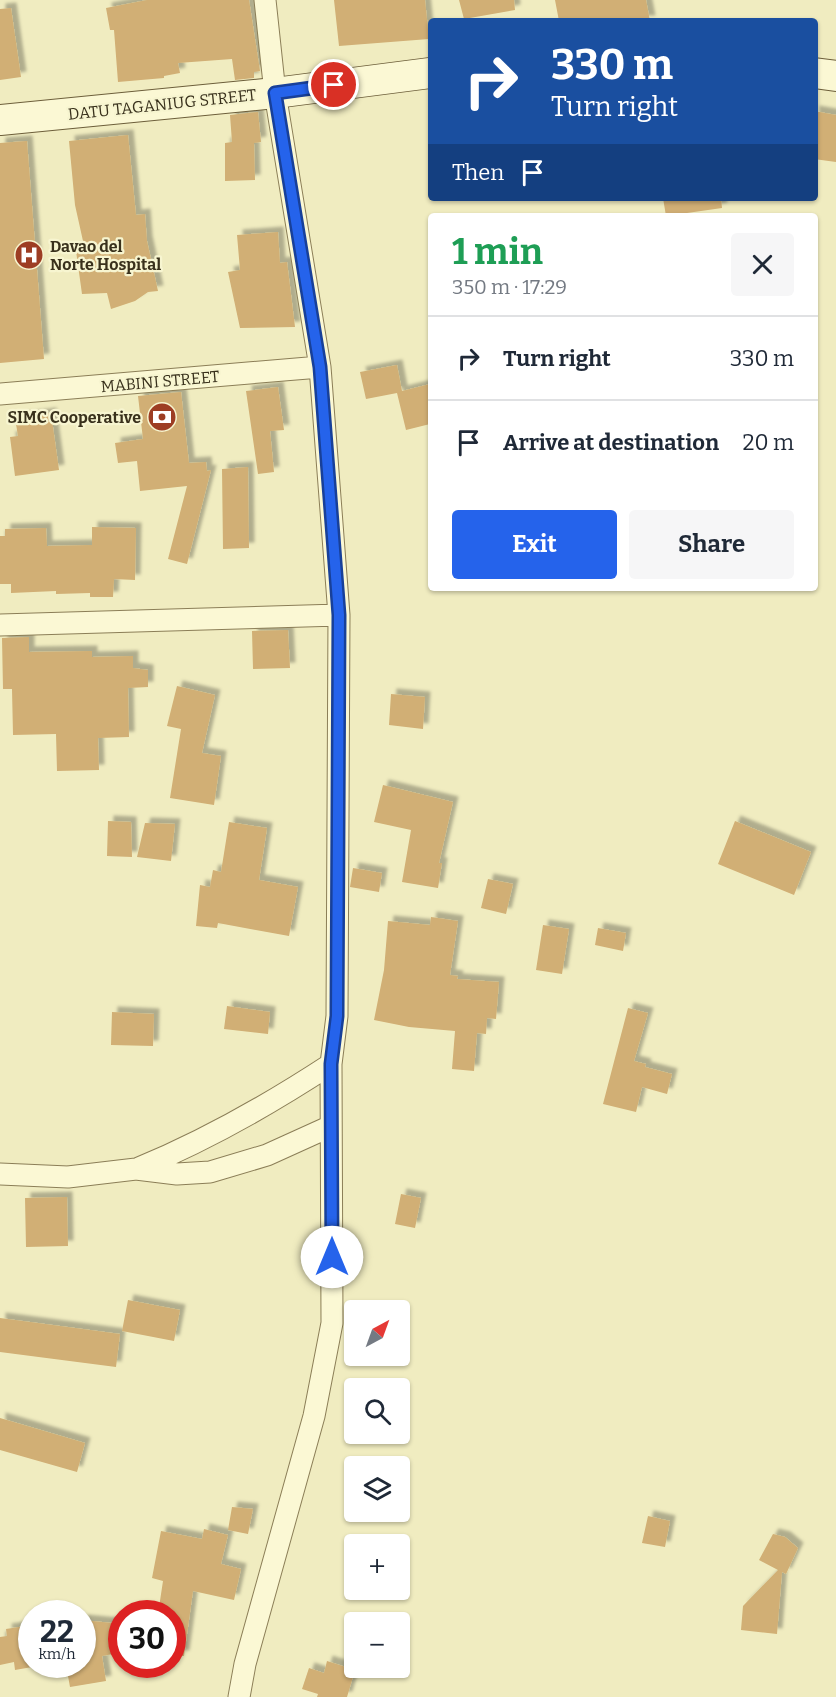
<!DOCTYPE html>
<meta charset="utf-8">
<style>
body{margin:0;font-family:Bitter,serif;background:#f6f6f7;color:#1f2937;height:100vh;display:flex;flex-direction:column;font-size:22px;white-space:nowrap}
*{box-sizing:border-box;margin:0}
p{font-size:20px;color:#747a83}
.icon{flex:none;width:33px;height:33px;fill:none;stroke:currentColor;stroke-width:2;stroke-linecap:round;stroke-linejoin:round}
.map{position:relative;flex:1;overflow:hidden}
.panel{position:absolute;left:428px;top:213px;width:390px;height:378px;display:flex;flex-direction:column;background:#fff;border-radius:6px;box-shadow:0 2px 4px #0004}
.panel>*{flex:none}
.hud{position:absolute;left:428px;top:18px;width:390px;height:183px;border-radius:6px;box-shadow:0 2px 4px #0004;background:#1a4fa0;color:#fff;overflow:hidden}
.needle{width:39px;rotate:41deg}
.fabs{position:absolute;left:344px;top:1300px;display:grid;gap:12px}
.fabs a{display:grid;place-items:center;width:66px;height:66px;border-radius:6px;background:#fff;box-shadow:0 2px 4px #0004;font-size:30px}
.speed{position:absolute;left:18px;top:1600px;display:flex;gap:12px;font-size:30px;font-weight:700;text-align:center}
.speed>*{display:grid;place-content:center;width:78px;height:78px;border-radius:50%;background:#fff;box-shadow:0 2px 4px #0004;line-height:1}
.speed small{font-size:15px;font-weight:400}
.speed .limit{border:9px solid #d22;background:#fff;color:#111}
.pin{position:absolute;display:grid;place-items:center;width:51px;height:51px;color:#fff;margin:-26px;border:3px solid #fff;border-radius:50%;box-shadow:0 2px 6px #0007}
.me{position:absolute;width:66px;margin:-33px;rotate:0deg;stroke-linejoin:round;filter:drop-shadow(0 0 4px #0008)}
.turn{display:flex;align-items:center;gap:21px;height:126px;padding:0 24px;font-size:27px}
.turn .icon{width:78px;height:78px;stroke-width:2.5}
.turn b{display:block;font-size:42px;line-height:51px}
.then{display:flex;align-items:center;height:57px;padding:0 24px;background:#0003;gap:12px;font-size:22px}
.round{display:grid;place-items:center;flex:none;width:63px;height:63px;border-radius:6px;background:#f6f6f7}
.headline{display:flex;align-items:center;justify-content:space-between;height:102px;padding:0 24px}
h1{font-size:36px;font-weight:700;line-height:45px;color:#1e9e55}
.primary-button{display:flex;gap:12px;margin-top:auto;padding:12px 24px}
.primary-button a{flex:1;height:69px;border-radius:6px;background:#2563eb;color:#fff;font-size:24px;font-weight:700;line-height:69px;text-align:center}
.primary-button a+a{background:#f6f6f7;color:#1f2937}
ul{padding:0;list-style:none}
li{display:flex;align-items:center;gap:18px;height:84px;padding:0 24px;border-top:2px solid #e0e1e3}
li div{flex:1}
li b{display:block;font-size:22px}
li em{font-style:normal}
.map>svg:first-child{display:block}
</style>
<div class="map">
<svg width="836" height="1697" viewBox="0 0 836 1697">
<defs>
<filter id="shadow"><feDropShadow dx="5.5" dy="-5.5" stdDeviation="1.5" flood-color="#0004"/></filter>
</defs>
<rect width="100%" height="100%" fill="#f0ecc0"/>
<path fill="#d1af74" filter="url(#shadow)" d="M147 0H249L260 71 254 72V78L235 80 232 59 178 63 180 73 164 76V78L118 82 114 30H110L106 8Z
M334 0H425L429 39 339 46Z
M459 0H514L515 10 464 19Z
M555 0H646L650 21H559Z
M11 8 21 77 0 80V9Z
M814 111 836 115V162L814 159Z
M258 112 261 142 254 143 255 180 225 181V143L232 142 230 115Z
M128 135 136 215 145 214 147 241 158 291 148 292 135 301 111 309 107 293 82 294 76 251 85 250 75 205 69 141Z
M27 141 44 359 0 363V143Z
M663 198H721L722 208 666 216Z
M278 232 280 263 287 262 295 327 240 328 228 272 240 270 237 235Z
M397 365 402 391 430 384V424L406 430 397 393 366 399 360 372Z
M278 387 284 430 270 431 274 472 258 474 246 391Z
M181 392 189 463 206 462 207 471 211 470 187 564 168 559 187 486 140 491 137 461 118 463 115 443 143 439 138 396Z
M51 413 59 470 15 476 10 437 18 436 15 418Z
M248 467 249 548 223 549 222 469Z
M92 527 136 528 135 580 114 579 113 597H90V593L56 594V591L11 593V584H0V536H5V529L46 528 47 546 92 545Z
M288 630 290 668 253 669 252 631Z
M29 637V652L92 651V657L133 656V668L148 670V687L128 688 129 737 98 738 99 770 57 771 56 734 13 735 12 689H3L2 638Z
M177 686 215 695 202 753 221 756 214 805 170 798 181 729 167 726Z
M391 694 425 697 423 729 389 725Z
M383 785 453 802 439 863H442L438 888 402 882 411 830 374 822Z
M108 821 131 822 132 857 107 856Z
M735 821 811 852 794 895 718 864Z
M229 822 267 828 259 880 298 887 289 936 218 923 217 928 196 926 200 885 210 887 213 870 221 872Z
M145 823 175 824 171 861 137 857Z
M353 868 382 873 379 892 350 887Z
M488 879 513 884 506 914 481 908Z
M431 917 458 921 450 975 458 976 457 979 499 982 496 1019 487 1018 486 1034 477 1033 474 1071 452 1069 455 1031 409 1027 374 1020 384 970 388 921 430 925Z
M543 925 569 929 562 974 536 970Z
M598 928 626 933 623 951 595 945Z
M227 1006 270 1012 268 1034 224 1029Z
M628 1008 648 1013 634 1061 646 1064 645 1067 672 1074 667 1094 642 1087 636 1112 603 1104Z
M112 1012 154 1014 153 1046 111 1045Z
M401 1194 421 1198 415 1228 395 1224Z
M67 1197 68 1246 26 1247 25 1198Z
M128 1300 180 1310 174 1341 122 1331Z
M0 1318 120 1334 116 1367 0 1352Z
M0 1418 85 1443 77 1472 0 1450Z
M232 1507 253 1509 248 1534 228 1530Z
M648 1516 670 1521 665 1547 642 1543Z
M204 1529 228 1535 221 1564 241 1569 234 1600 193 1591 184 1656 172 1655V1614H158L163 1581 152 1578 161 1531 202 1539Z
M773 1534 785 1537 798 1548 786 1574 782 1572 777 1634 741 1630 743 1606 778 1570 759 1560Z
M82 1620 122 1624V1650L113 1649V1654L102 1656 106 1681 70 1687 66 1665H82Z
M32 1625V1667L15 1670 14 1662 0 1665V1637L7 1636 6 1629Z
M327 1661 355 1670 347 1697H317L318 1694 302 1689 309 1668 324 1673Z"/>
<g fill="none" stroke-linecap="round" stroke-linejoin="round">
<g stroke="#8b7e57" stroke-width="23">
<path id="minor" d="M0 394 320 367
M0 625 339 615
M139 1168C207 1140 270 1104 331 1064
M0 1174 68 1177 136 1169 177 1174 210 1172 267 1155 331 1126
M239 1697 245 1664 314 1416 332 1323 331 1064 337 1016 339 615 320 367 275 93 265 0"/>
</g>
<g stroke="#6c5e3a" stroke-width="32">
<path id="secondary" d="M814 73 836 76
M0 120 275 93 430 73"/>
</g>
<use href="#minor" stroke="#fbf8d4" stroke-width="21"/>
<use href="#secondary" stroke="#fbf8d4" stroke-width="30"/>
</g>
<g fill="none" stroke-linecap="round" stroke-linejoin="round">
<g stroke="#184099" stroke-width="15">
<path id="route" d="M332 1257 331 1064 337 1016 339 615 320 367 275 93 334 85"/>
</g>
<use href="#route" stroke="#2563eb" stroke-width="10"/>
</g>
<defs>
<g id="hospital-disc" transform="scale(1.5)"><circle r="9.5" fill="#9d3d23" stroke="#f7f5d0"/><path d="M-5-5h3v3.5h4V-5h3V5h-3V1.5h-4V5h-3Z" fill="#fff"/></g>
<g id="bank-disc" transform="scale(1.5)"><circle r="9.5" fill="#9d3d23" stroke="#f7f5d0"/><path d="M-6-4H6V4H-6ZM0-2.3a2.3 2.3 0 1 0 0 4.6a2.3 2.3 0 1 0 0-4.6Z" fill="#fff"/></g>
</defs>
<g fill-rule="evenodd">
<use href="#hospital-disc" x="29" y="255"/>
<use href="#bank-disc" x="162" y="417"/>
</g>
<g text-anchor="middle" stroke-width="4.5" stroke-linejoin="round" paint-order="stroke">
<g font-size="16" fill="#39311c" stroke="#f7f5d0">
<text transform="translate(162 104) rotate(-6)" y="6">DATU TAGANIUG STREET</text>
<text transform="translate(160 381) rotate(-5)" y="6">MABINI STREET</text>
</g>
<g font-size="16" font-weight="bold" fill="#39311c" stroke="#f7f5d0" text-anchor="start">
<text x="50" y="252">Davao del<tspan x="50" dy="18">Norte Hospital</tspan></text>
<text x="141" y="423" text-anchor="end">SIMC Cooperative</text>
</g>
</g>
</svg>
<div class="fabs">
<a><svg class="needle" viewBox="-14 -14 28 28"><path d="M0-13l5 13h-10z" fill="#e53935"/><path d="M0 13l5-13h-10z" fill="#747a83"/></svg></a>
<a><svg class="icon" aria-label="search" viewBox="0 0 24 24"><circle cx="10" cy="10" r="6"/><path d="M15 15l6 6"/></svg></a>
<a><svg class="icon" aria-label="layers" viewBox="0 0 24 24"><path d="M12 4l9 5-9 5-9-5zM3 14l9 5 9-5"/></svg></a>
<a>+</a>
<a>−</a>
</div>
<div class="speed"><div>22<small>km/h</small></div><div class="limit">30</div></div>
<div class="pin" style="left:334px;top:85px;background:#d93025"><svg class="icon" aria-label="arrive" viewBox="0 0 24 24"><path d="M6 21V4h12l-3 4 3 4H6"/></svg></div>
<svg class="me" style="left:332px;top:1257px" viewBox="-20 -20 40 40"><circle r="19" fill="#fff"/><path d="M0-13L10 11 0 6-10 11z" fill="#2563eb"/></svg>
<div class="hud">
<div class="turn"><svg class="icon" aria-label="right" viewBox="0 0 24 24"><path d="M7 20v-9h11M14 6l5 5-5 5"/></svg><div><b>330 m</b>Turn right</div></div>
<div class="then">Then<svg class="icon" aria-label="arrive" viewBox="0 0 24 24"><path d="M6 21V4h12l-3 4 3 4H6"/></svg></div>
</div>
<section class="panel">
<div class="headline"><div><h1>1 min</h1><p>350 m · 17:29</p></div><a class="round"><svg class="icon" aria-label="close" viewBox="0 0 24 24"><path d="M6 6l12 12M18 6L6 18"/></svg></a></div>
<ul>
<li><svg class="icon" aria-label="right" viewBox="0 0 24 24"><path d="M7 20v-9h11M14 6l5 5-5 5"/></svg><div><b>Turn right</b></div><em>330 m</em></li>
<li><svg class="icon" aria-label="arrive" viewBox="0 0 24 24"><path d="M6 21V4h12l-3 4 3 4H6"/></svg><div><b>Arrive at destination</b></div><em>20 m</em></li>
</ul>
<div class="primary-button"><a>Exit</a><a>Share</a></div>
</section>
</div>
